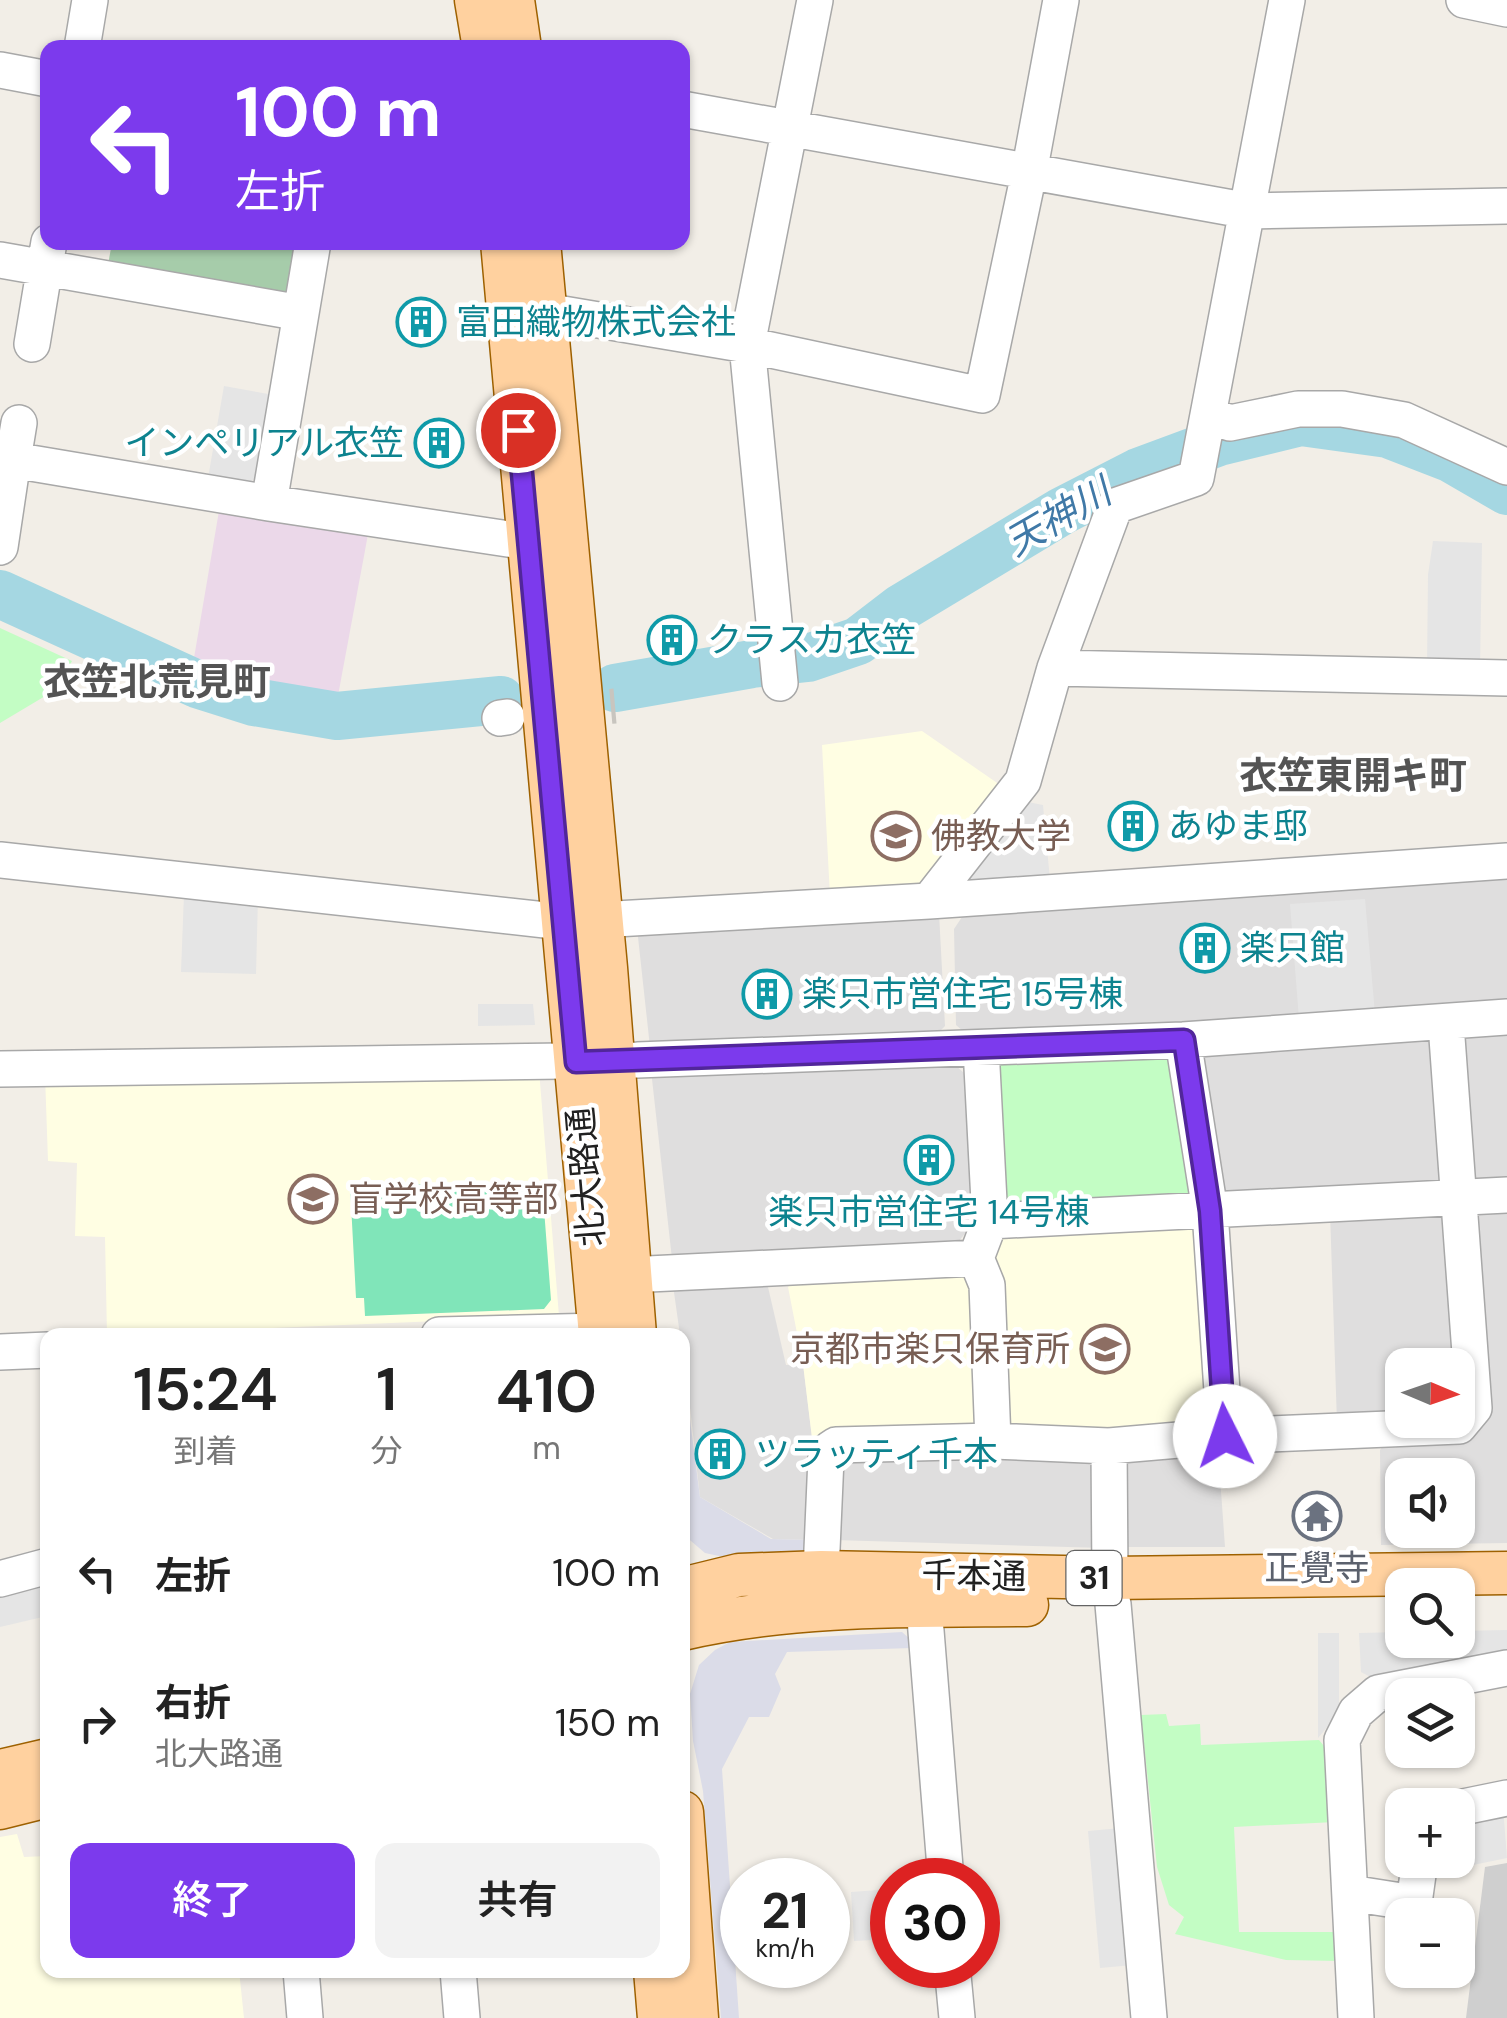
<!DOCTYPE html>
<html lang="ja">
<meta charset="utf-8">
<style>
body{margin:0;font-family:"DM Sans","Noto Sans JP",sans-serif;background:#f2f2f2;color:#222;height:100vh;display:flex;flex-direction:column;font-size:38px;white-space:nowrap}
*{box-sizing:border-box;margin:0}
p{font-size:32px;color:#767676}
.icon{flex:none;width:55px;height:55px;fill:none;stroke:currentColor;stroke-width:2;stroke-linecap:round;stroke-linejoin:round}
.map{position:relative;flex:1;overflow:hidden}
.panel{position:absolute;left:40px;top:1328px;width:650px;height:650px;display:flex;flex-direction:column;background:#fff;border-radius:20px;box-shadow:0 2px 8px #0004}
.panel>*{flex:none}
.banner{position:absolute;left:40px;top:40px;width:650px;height:210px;border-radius:20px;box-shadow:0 2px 8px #0004;background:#7c3aed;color:#fff;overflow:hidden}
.needle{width:65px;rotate:92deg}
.controls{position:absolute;left:1385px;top:1348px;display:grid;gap:20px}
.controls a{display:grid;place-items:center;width:90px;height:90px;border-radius:20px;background:#fff;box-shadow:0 2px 8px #0004;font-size:50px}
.speed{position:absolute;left:720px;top:1858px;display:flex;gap:20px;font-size:50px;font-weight:700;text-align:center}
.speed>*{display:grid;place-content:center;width:130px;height:130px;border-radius:50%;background:#fff;box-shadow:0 2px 8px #0004;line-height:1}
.speed small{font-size:25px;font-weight:400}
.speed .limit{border:15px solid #d22;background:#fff;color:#111}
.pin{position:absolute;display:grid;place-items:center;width:85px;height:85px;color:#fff;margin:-42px;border:5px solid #fff;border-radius:50%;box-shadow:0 2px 10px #0007}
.me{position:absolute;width:110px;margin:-55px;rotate:356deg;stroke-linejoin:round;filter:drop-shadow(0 0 8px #0008)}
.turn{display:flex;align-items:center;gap:35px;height:210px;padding:0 30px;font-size:45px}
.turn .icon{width:130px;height:130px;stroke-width:2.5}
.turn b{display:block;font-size:70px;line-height:85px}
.eta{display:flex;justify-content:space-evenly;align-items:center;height:170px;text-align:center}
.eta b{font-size:60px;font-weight:600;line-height:70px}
.action{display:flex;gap:20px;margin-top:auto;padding:20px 30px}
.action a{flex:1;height:115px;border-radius:20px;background:#7c3aed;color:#fff;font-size:40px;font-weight:600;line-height:115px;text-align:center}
.action a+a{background:#f2f2f2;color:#222}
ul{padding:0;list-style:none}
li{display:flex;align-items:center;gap:30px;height:150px;padding:0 30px}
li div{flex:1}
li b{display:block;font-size:38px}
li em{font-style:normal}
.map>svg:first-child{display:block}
</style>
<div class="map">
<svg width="1507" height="2018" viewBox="0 0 1507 2018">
<rect width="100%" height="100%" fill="#f2eee7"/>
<path fill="#dfdede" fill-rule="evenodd" d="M1507 872V1006L971 1038 956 1025 954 929 966 911Z
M939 913 945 1026 932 1039 650 1047 637 928Z
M1507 1030V1188L1466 1190 1457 1043 1465 1033Z
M1434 1035 1444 1182 1215 1193 1199 1051Z
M948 1059 971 1079 978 1218 953 1248 672 1259 651 1070Z
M1436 1207 1454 1224 1458 1365H1402V1420L1337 1423 1330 1212Z
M1507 1207V1543L1381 1545 1380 1450 1389 1437 1467 1433 1468 1209ZM1402 1475H1458V1530H1402Z
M672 1278 763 1279 768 1287 786 1365 803 1364 812 1437 824 1447 815 1540 773 1539 700 1497 682 1335H680Z
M1218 1449 1225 1547H1120L1118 1457Z
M1087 1454 1104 1489 1103 1548 835 1540 838 1460Z"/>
<path fill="#ebd8e9" d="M220 505 369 529 337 701 316 700 267 689 194 658Z"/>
<path fill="#fffee3" d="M922 731 1003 787 927 885 830 896 822 745Z
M539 1070 559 1316 107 1335 105 1237 75 1236 77 1163 48 1161 45 1075Z
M1182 1217 1207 1239 1212 1424 1024 1435 1001 1416 990 1251 996 1239Z
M962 1266 977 1285 979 1436 812 1438 803 1364 788 1287 800 1272Z
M17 1834 24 1857 47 1856 48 1970H239L244 2018H0V1837Z"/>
<path fill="#cfcfcf" d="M1507 1863V2018H1466L1485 1867Z"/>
<path fill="#a6ccaa" d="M112 243H297L289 289 278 299 107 270Z"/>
<path fill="#c3fdc4" d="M0 628 72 661 57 689 0 723Z
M1162 1051 1180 1072 1191 1193 1184 1200 1004 1211 989 1080 1005 1058Z
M1166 1714 1169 1726 1200 1724 1201 1745 1319 1740 1329 1752 1335 1822 1234 1827 1239 1932H1338L1339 1961 1286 1960 1175 1934 1184 1917 1169 1905 1157 1867 1141 1715Z"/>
<path fill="#80e5b9" d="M542 1183 551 1300 544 1309 365 1316 364 1298H356L350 1185Z"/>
<path fill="#e5e5e5" d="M224 386 274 395 260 475 246 485 208 478Z
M1433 541 1482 543 1480 669 1427 667 1428 575Z
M1023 801 1043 805 1050 880 967 887 961 877Z
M184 894 258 897 256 974 181 972Z
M1365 899 1375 1014 1299 1019 1290 904Z
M478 1004H533L535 1025 478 1026Z
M47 1579V1616L0 1627V1590Z
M1507 1630V1659L1376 1680 1361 1672 1359 1633 1402 1632V1640H1458V1631Z
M1318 1633H1339V1713L1318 1738Z
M1503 1807 1507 1858 1473 1865 1464 1814Z
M1121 1828 1133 1965 1100 1968 1088 1831Z
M892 1889V1939L854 1941 851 1892Z"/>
<path fill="#dbdce8" d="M682 1358 700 1497 771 1539 815 1540 806 1556H719L705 1553 684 1535Z
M902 1632 911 1640 912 1648 787 1652 775 1674 781 1689 769 1717H749L722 1769 739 2018H721L703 1791 693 1741 690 1694 699 1665 715 1650 730 1642Z"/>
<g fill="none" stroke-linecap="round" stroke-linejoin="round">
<path stroke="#a5d7e2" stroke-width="48" d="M0 594 197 684 254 702 337 716 501 700
M615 688 752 664 808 658 858 641 901 608 1062 511 1138 472 1219 442 1301 422 1388 434 1450 458 1507 491"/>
<path stroke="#c8c5bf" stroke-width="35" stroke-dasharray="35 18" stroke-linecap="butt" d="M558 711 615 706"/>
<g stroke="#a8a8a8" stroke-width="38">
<path id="minor" d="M1464 0 1507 9
M82 48 90 0
M0 70 48 79
M682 109 1249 211 1507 206
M0 260 301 313
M545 311 747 345 982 395 1029 173 1061 0
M32 344 49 242
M1210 415 1230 423 1298 409H1342L1404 420 1507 467
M19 423 13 460 269 503 528 542 555 539
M269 503 313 242
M0 547 13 460
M1055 668 1507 678
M780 683 747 345 815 0
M500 718 507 717
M0 860 563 922 929 901 1507 861
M929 901 1023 781 1055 668 1115 506 1196 478 1287 0
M1183 1040 1210 1211 1225 1436
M981 1048 990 1221 976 1258 987 1285 993 1441
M0 1069 637 1060 1183 1040 1507 1017
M990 1221 1507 1195
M628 1275 976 1258
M439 1335 600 1331
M0 1352 48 1350
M1109 1446 1110 1578
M821 1572 826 1458 830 1449 836 1445 993 1441 1109 1446 1225 1436 1459 1426 1474 1408 1446 1024
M0 1579 48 1566
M1113 1604 1149 2018
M924 1606 946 1880
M1458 1808 1507 1798
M1350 1893 1414 1903 1420 1860
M952 1965 957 2018
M301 1970 305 2018
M458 1970 462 2018
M1356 2018 1342 1740 1356 1712 1378 1693 1507 1668"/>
</g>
<g stroke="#9e6100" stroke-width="45">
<path id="major" d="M476 0 484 48
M513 0 520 48
M502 242 600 1335
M539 242 606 968 635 1335
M682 1589 739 1575 821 1572 1110 1578 1507 1573
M682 1629C794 1603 913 1606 1027 1605
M0 1771 48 1760
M0 1808 48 1796
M682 1812 697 2018
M655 1970 659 2018"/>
</g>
<use href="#minor" stroke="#fff" stroke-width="35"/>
<use href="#major" stroke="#ffd19f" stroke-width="42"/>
</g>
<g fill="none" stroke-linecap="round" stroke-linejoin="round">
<g stroke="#51269a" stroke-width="25">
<path id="route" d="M518 430 576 1062 1184 1040 1210 1211 1225 1436"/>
</g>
<use href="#route" stroke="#7c3aed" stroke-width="18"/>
</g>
<defs>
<g id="building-ring" transform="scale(2.5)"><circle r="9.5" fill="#fff" stroke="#0f9aa8" stroke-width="1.5"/><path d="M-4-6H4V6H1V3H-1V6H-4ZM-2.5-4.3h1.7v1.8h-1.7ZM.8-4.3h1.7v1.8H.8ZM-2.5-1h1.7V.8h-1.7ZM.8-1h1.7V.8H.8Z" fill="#0f9aa8"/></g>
<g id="university-ring" transform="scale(2.5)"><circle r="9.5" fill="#fff" stroke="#8d6e63" stroke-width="1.5"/><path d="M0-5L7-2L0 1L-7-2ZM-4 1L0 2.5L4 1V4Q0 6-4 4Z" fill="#8d6e63"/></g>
<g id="school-ring" transform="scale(2.5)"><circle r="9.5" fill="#fff" stroke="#8d6e63" stroke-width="1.5"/><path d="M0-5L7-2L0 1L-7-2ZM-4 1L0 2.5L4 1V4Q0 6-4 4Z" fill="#8d6e63"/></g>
<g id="temple-ring" transform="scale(2.5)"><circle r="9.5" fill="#fff" stroke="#6b7280" stroke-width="1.5"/><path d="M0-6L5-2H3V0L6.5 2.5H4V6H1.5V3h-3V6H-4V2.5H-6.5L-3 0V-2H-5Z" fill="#6b7280"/></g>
</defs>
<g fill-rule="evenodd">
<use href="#building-ring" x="421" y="322"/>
<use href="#building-ring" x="439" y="443"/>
<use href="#building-ring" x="672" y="640"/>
<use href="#building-ring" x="1133" y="826"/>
<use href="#university-ring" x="896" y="836"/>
<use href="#building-ring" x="1205" y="948"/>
<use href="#building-ring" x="767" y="994"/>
<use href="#building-ring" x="929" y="1160"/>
<use href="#school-ring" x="313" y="1199"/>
<use href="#school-ring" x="1105" y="1349"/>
<use href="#building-ring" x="720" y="1454"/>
<use href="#temple-ring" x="1317" y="1516"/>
</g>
<g text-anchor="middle" stroke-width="9" stroke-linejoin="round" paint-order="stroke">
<rect fill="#fff" stroke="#646464" stroke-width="2.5" x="1066.5" y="1551" width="55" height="54" rx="8"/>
<g font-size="32" font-weight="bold" fill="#212121">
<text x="1094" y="1589">31</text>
</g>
<g font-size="35" fill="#0d838f" stroke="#fff" text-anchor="start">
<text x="456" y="334">富田織物株式会社</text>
<text x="404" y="455" text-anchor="end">インペリアル衣笠</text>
<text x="707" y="652">クラスカ衣笠</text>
<text x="1168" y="838">あゆま邸</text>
<text x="1240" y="960">楽只館</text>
<text x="802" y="1006">楽只市営住宅 15号棟</text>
<text x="929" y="1224" text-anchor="middle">楽只市営住宅 14号棟</text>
<text x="755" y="1466">ツラッティ千本</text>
</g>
<g font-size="35" fill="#785e54" stroke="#fff" text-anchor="start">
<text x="931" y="848">佛教大学</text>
<text x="348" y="1211">盲学校高等部</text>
<text x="1070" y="1361" text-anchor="end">京都市楽只保育所</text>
</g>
<g font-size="35" fill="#212121" stroke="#fff">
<text transform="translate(586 1177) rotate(-95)" y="12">北大路通</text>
<text transform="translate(974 1576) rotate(1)" y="12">千本通</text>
</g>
<g font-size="35" fill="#5b616d" stroke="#fff">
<text x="1317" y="1580">正覺寺</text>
</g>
<g font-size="38" font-style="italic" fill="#4079a7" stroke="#fff">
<text transform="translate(1058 517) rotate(-30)" y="13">天神川</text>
</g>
<g font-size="38" font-weight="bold" fill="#545454" stroke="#fff">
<text x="157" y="695">衣笠北荒見町</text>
<text x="1353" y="789">衣笠東開キ町</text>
</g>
</g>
</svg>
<div class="controls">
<a><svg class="needle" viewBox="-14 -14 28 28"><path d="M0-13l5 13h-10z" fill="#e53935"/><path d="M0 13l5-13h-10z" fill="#767676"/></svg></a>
<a><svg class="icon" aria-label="sound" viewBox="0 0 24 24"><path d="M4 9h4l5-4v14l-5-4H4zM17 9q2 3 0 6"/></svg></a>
<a><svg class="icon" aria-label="search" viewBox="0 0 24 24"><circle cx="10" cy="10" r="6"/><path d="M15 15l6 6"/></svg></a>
<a><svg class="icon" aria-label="layers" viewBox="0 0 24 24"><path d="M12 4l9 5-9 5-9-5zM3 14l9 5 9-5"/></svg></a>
<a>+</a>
<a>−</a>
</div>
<div class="speed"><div>21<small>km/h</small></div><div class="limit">30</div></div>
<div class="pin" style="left:518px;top:430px;background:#d93025"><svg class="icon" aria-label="arrive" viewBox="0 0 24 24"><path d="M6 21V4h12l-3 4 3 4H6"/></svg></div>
<svg class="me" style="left:1225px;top:1436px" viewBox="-20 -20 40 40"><circle r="19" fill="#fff"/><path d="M0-13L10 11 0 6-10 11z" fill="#7c3aed"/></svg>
<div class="banner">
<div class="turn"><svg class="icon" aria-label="left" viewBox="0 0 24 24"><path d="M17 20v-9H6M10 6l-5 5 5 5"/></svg><div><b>100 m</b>左折</div></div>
</div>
<section class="panel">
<div class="eta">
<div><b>15:24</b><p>到着</p></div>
<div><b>1</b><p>分</p></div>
<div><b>410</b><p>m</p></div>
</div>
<ul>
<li><svg class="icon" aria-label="left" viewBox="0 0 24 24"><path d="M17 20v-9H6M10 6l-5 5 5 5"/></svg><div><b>左折</b></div><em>100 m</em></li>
<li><svg class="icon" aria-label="right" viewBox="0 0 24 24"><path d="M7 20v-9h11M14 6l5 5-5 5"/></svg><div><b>右折</b><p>北大路通</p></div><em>150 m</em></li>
</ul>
<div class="action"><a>終了</a><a>共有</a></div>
</section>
</div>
